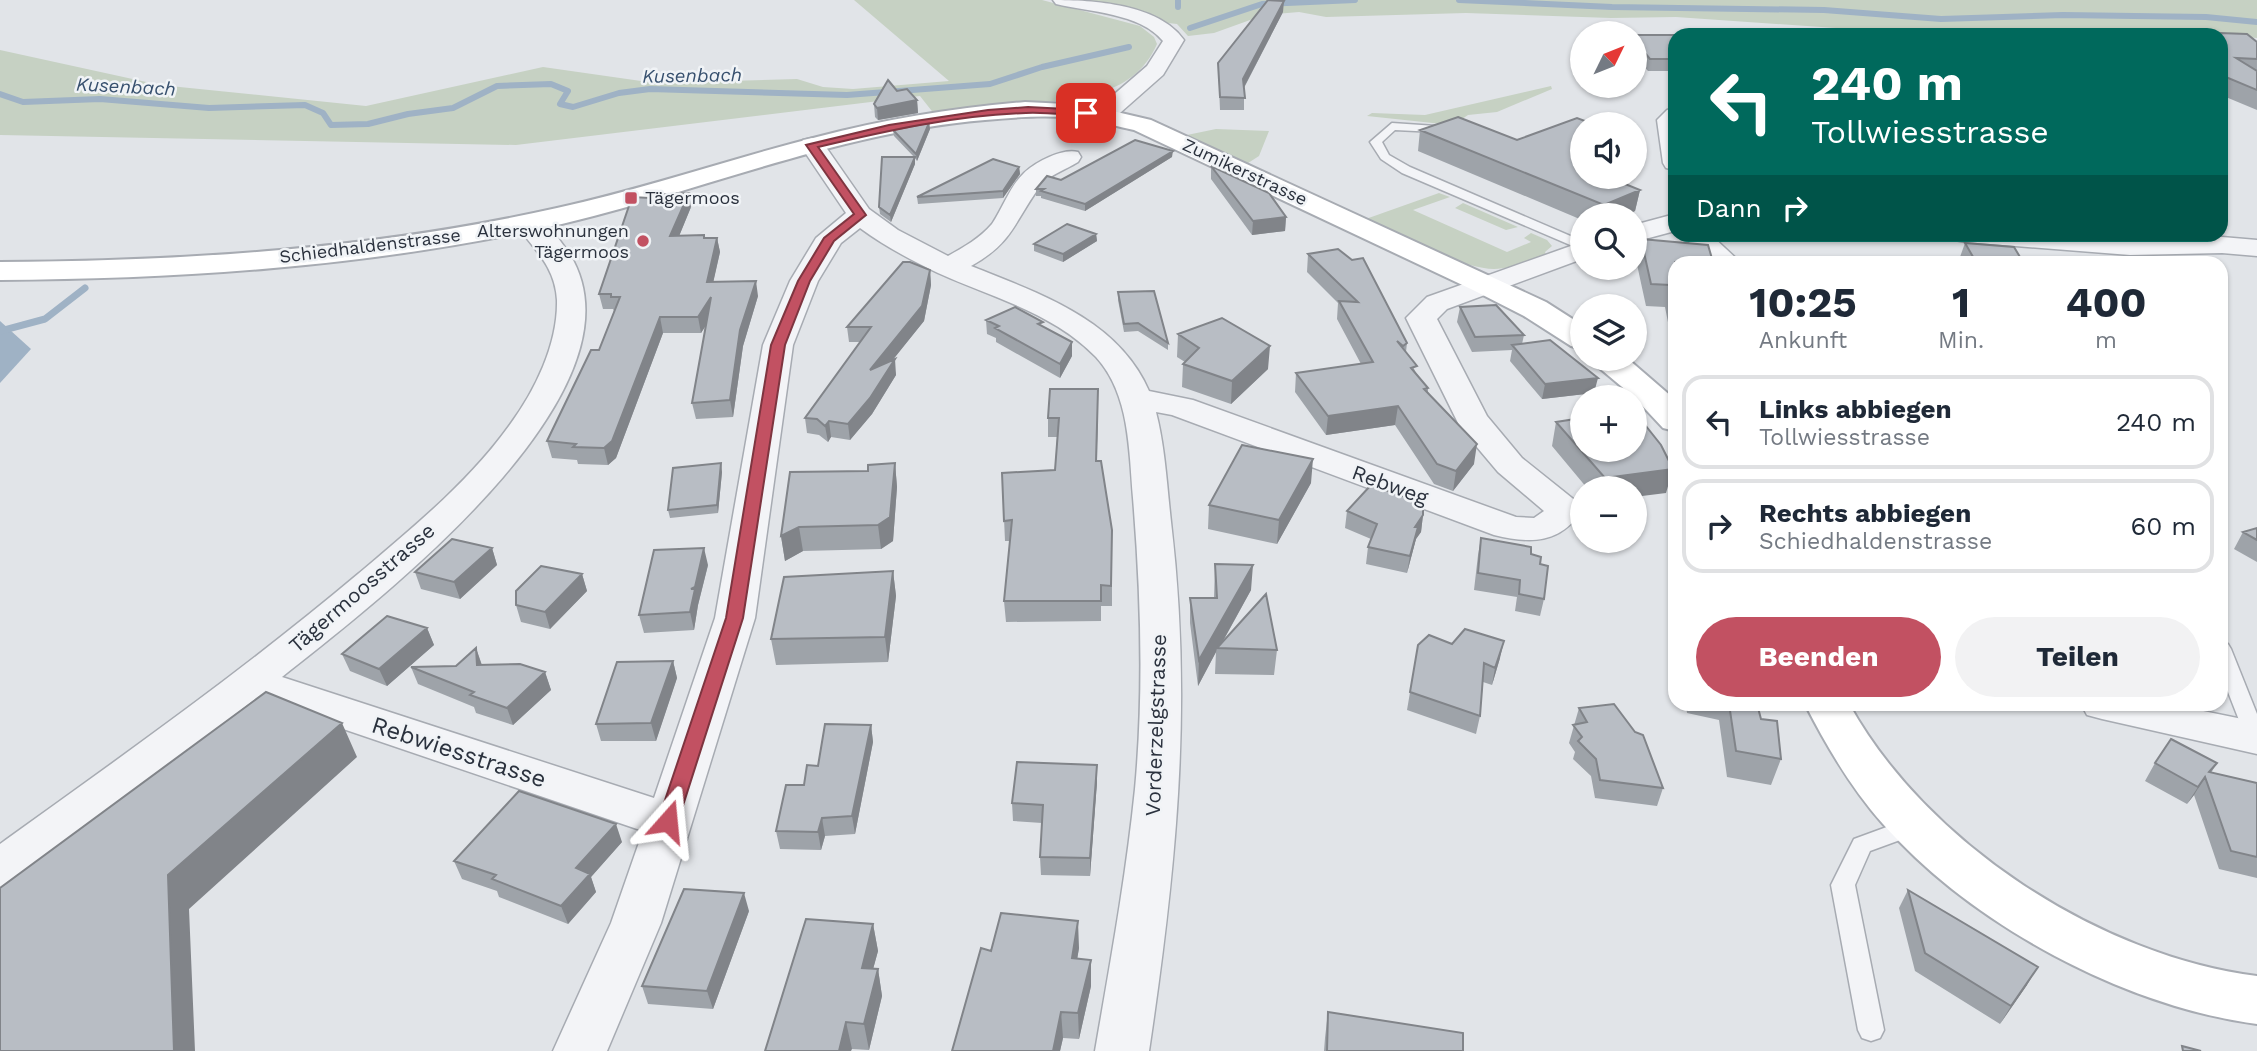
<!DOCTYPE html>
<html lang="de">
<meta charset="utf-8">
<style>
body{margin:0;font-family:"Work Sans",sans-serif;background:#f2f2f3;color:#1f2937;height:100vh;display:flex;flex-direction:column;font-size:26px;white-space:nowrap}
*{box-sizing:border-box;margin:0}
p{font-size:23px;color:#747a83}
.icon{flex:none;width:38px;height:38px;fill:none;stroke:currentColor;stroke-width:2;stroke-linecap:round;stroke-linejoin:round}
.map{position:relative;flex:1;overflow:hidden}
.panel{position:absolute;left:1668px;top:256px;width:560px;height:455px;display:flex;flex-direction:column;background:#fff;border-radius:21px;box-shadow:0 2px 5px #0004}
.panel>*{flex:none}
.banner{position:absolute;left:1668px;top:28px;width:560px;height:214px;border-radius:21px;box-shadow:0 2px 5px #0004;background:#00695c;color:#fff;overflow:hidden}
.needle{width:46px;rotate:47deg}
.controls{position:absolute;left:1570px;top:21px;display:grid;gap:14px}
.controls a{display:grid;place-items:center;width:77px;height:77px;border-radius:50%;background:#fff;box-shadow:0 2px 5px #0004;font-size:35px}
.pin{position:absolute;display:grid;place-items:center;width:60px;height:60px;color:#fff;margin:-30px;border-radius:14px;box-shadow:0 4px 10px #0006}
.me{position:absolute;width:77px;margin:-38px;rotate:18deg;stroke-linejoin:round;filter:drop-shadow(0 0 5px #0008)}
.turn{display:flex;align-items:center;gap:24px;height:147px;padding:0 28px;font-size:32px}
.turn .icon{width:91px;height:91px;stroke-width:2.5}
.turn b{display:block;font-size:49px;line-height:60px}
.then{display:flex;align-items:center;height:66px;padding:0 28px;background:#0003;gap:14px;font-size:26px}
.eta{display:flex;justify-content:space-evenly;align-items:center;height:119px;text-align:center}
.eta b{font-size:42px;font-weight:700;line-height:49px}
.primary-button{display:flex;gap:14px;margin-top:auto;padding:14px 28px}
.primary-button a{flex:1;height:80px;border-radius:42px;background:#c25162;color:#fff;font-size:28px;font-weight:700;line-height:80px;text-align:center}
.primary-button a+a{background:#f2f2f3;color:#1f2937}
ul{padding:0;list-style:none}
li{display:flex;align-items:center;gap:21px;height:94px;margin:0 14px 10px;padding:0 14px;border:4px solid #e0e1e3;border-radius:21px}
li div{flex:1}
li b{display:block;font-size:26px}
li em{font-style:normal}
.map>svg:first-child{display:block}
</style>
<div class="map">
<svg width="2257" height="1051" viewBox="0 0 2257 1051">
<rect width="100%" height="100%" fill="#e1e4e8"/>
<path fill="#c6d1c3" d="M854 0H1042L1140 26 1154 37 1157 44C1129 109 1047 99 989 106 971 108 953 112 935 115L920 96 516 145 0 135V50L160 85 366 106 543 67 655 83 797 79 823 87 853 89 949 81Z
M1080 0H2257V38L2221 35H1937L1676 17 1611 18 1466 13 1326 17 1299 12 1264 15 1214 33 1188 36 1177 24 1159 22Z
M1551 86 1552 89 1497 112 1468 115 1462 119 1461 126 1367 116 1372 113 1425 115Z
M1216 129 1269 131 1259 156 1245 165 1187 135Z
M1439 193 1450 197 1413 210 1507 252 1531 242 1524 238 1531 233 1547 240 1552 246 1545 252 1546 255C1529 261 1512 269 1494 269 1461 269 1397 233 1363 220Z
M1463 203 1518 227 1506 230 1455 208Z"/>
<path fill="#9fb2c5" d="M0 321 31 349 0 383Z"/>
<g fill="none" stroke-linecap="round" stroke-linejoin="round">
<path stroke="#9fb2c5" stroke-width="6" d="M1178 0V7
M1459 0 1612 7 1824 10 1941 19 2063 15 2206 17 2257 22
M1190 28 1262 4 1355 0
M0 94 23 102 100 99 209 108 305 105 323 113 331 125 368 124 408 114 453 108 497 86 551 84 568 91 560 104 573 107 619 93 650 89 847 95 990 84 1042 67 1129 47"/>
<path stroke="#9fb2c5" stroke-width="7" d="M0 331 45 319 85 288"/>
<g stroke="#a7abb2" stroke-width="3">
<path id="service" d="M1392 123 1436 126 1442 129 1436 132 1395 130 1382 142 1389 155 1410 167 1582 241V250L1402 173 1381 159 1370 142Z
M2221 642 2228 644 2231 649 2257 714V745L2249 743 2246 738 2221 674Z
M1914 817 1922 820 1925 826 1922 832 1870 851 1855 885 1884 1030 1880 1038 1871 1041 1862 1038 1858 1030 1831 885 1854 839Z"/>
</g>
<g stroke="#a7abb2" stroke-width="3">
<path id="minor" d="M1053 0C1093 0 1159 4 1184 40L1163 75 1112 120H1096L1092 115 1096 110 1147 66 1163 41C1140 13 1089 12 1056 4Z
M1675 108V170L1666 168 1663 163 1657 120 1667 110Z
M812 138 821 140 869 209 898 230 948 256C964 247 980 238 992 224 1003 208 1010 186 1024 173 1036 162 1062 148 1078 152L1081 157 1078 162C1067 169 1049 175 1041 185 1014 221 1014 242 971 266 1038 293 1118 319 1149 391L1193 400 1516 517 1534 518 1544 511 1498 472 1460 427 1406 318 1427 297 1582 242V259L1447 309 1437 319 1487 416 1522 458 1577 502 1582 510C1560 544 1531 544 1494 535L1172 415 1156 412C1165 447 1167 486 1171 522 1193 706 1176 870 1149 1051H1095C1110 964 1126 877 1135 789 1144 692 1141 595 1133 498 1129 451 1130 394 1096 357 1054 313 991 297 938 273 911 260 884 246 860 228L841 243 818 281 793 345 755 618 661 923 607 1051H553L611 923 643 831 255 699 17 883 0 889V844C121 757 244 670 358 574 411 529 468 483 509 426 535 391 558 344 557 300 555 265 533 249 515 223L519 217C541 212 555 234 567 250 660 387 375 603 282 677L654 798 715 618 763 345 790 281 816 238 846 213 800 145 803 140Z
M1675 214V231L1634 242V225Z
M1680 234H1710L1740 262H1710Z
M1952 234H2075L2130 239 2222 237 2257 240V256L2222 253 2130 255 1965 242 1955 240Z
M2081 704H2169L2257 722V754L2102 719 2087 715Z"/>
</g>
<g stroke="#a7abb2" stroke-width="4">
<path id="secondary" d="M1025 102 1087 105 1151 120 1546 302 1582 325V349L1571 346 1524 316 1473 290 1134 130C1119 127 1104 122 1089 120 1055 114 1019 117 985 120 830 133 686 198 535 230 359 267 179 279 0 280V262C187 261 374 249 557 208 645 189 730 159 817 137 886 119 954 108 1025 102Z
M1593 359H1628L1672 397 1675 400V431L1663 428 1634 397 1597 366Z
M1805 704H1849C1926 843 2099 956 2257 976V1024C2124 1006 1972 925 1883 824 1851 788 1827 747 1805 704Z"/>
</g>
<use href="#service" fill="#f3f4f7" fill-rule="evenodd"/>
<use href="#minor" fill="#f3f4f7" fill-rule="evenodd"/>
<use href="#secondary" fill="#fff" fill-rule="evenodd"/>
</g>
<path fill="#9ea3a9" d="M1283 12 1244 88V110H1220L1218 63Z
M2138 30 2247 34 2257 42V110L2221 95V35H2136Z
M1634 35H1675V71H1648L1634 55Z
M897 91 917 100 918 113 878 120 875 117 874 104Z
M929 123 930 129 917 161 915 158V164L891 222 880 214 879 207 914 157 894 136 893 130Z
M1420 130 1582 177 1640 190 1635 211 1626 215H1582V220L1418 151Z
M1172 157 1085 211 1041 198V196H1036V189L1061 180Z
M1211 166 1286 217 1285 231 1252 235 1211 179Z
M1019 167 1020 174 1003 198 918 204 917 197Z
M691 207 679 236 717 238 720 252 713 282 758 296 743 346 733 417 696 419 692 403 706 325 701 333H663L616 458 608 465 578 464 577 460 552 458 547 441 599 350 614 311 613 309H603L599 294Z
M1096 234 1097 241 1063 262 1034 251V244Z
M1641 239 1675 262V358L1665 307 1646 306 1636 260Z
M1965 243 2023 262H1963L1960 257Z
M1308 254 1407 343 1406 352 1416 373 1428 388V392L1474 464 1453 491 1434 484 1395 425 1326 435 1295 392 1296 373 1361 364 1337 319 1338 303 1307 272Z
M930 270 931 285 924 321 892 360 896 375 872 414 850 440 831 437 828 442 819 435 807 433 805 418 860 342H849L847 327Z
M1118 292 1168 343V350L1138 331 1124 332 1118 300Z
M1460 307 1524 335 1522 344 1594 393 1542 399 1510 361 1512 350 1472 352 1457 322Z
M986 320 1043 327 1072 342V356L1060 378 996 342V338L987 334Z
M1178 334 1268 369 1231 404 1182 387 1183 364 1185 362 1177 357Z
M1098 389 1097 461 1112 530V606H1101V621L1006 622 1004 601 1010 541H1005L1002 473 1055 470 1057 437H1048V418Z
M1556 422 1666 493 1634 488H1587L1552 446Z
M895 463 897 487 893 541 881 549 803 551 785 561 781 536 868 471Z
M722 472 718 513 670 518 668 510Z
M1311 483 1277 544 1208 529 1209 505Z
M1347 511 1423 515 1421 532 1416 539 1407 573 1366 564 1368 547 1371 539 1345 528Z
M2257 528V562L2234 549 2243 532Z
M1481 538 1531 554 1540 564 1544 599 1540 616 1515 611 1517 597 1474 590 1478 555Z
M492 548 497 565 460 599 421 589 415 572Z
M1215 564 1251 590 1222 643 1277 650 1274 675 1215 674 1216 652 1198 686 1190 623V598H1214Z
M708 565 698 605 694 630 644 633 639 615Z
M893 571 896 596 888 662 776 665 771 639Z
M582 574 587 591 550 629 521 622 516 605Z
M427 628 434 645 387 686 350 671 342 654Z
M1452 644 1500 658 1492 685 1483 682 1480 716 1476 734 1407 710 1418 645Z
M476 648 482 665 545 672 551 690 513 725 476 713 474 707 418 684 411 667 456 666Z
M673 661 677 678 656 741H601L596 724Z
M1686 704H1757L1761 719 1781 759 1771 785 1727 777 1719 720 1687 713Z
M1579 708 1663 788 1657 806 1595 798 1591 776 1573 759 1575 752 1569 743Z
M871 725 873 742 855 834 825 836 821 850 780 849 776 831 804 785 818 766Z
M2155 763H2217L2211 773 2257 783V878L2219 869 2194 795 2187 804 2145 781Z
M1097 782 1090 876 1041 875 1040 857 1042 823 1013 821 1012 803Z
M622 842 591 877 596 892 568 924 499 897 497 891 462 879 454 861Z
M1908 890 2027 985 2000 1024 1915 971 1899 908Z
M749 911 713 1009 648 1004 642 986Z
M873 924 878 951 873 969H878L882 996 869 1050 852 1049 765 1051Z
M1079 948 1077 959 1091 986 1079 1039 1063 1038 1060 1051H952L991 951Z
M1328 1012 1463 1051H1324L1325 1038Z"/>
<path fill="#818489" d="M1284 1 1283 12 1242 91 1243 79Z
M917 100 918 113 878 120 877 108Z
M929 123 930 129 917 161 916 154Z
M1641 142 1636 163H1634V144Z
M1173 151 1172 157 1085 211V204Z
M915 157V164L891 222 890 215Z
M1019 167 1020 174 1003 198V191Z
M1640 190 1635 211 1626 215H1602L1604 205Z
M689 193 691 207 673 251 670 236Z
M1286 217 1285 231 1252 235 1253 221Z
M1096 234 1097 241 1063 262V254Z
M717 238 720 252 710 297 707 282Z
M930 270 931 285 924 321 872 386 870 370Z
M756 281 758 296 743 346 733 417 730 400 740 330Z
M711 297 714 313 701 333 698 317Z
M660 317 663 333 616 458 608 465 604 448Z
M1072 342V356L1060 378V364Z
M1270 346 1268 369 1231 404 1232 381Z
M895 359 896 375 872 414 850 440 848 424Z
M1598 378 1594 393 1542 399 1545 384Z
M1098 389V408L1096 481V461Z
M1398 406 1395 425 1326 435 1328 416Z
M829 421 831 437 828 442 825 426Z
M1477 444 1474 464 1453 491 1456 471Z
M1313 459 1311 483 1277 544 1279 520Z
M721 463 722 472 718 513 717 505Z
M895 463 897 487 893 541 881 549 878 525Z
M1673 469 1666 493 1634 497V488H1603L1605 478Z
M1423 515 1421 532 1416 539 1407 573 1415 527Z
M799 527 803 551 785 561 781 536Z
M492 548 497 565 460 599 454 582Z
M704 548 708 565 698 605 694 630 690 612 691 589Z
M1253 565 1251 590 1219 648H1217L1216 652 1198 686 1199 660Z
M893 571 896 596 888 662 885 637Z
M582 574 587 591 550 629 545 612Z
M427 628 434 645 387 686 379 669Z
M1504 641 1500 658 1492 685 1495 668Z
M476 648 482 666 477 665Z
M673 661 677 678 656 741 651 723Z
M545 672 551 690 513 725 507 708Z
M342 723 357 757 189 909 195 1051H174L168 875Z
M871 725 873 742 855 834 852 816Z
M1097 765V782L1090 876V858Z
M2205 777 2194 795 2187 804 2198 787Z
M822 818 825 836 821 850 818 832Z
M616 824 622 842 591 877 596 892 568 924 561 906 576 868Z
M744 893 749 911 713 1009 707 991Z
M1078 921 1079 948 1073 984 1072 958Z
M873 924 878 951 866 995 862 968Z
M1091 960V986L1079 1039 1078 1013Z
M2038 967 2027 985 2000 1024 2011 1006Z
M878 969 882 996 869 1050 864 1024Z
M1061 1012 1063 1038 1060 1051H1053Z
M846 1022 852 1049 851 1051H839Z"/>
<path fill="#b8bdc4" stroke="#818489" stroke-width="2" d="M1268 0 1284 1 1243 79 1245 98 1220 97 1218 63Z
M2138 30 2247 34 2257 42V59L2236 58 2257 71V90L2221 75V35H2145Z
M1634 35H1675V59H1650L1634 40Z
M888 80 897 91 907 89 917 100 877 108 874 104Z
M1458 117 1517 140 1577 118 1593 124H1582V165L1580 166 1582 167V177H1608L1640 190 1604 205 1420 130Z
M929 123 916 154 893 130Z
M1135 140 1173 151 1085 204 1041 191 1044 189H1036L1047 176 1061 180Z
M882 157H915L890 215 879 207Z
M993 159 1019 167 1003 191 917 197Z
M1211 166 1269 193 1286 217 1253 221Z
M689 193 670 236 704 235V238H717L707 282 756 281 740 330 730 400 692 403 711 297 698 317H660L612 441 604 448 573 447 576 444 547 441 591 350H599L620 297H611V294H599L632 197 650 198 651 195Z
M1067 224 1096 234 1063 254 1034 244Z
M1641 239 1708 245 1713 262H1675V307L1670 285 1651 284Z
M1965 243 2014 247 2023 262H1976Z
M1338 249 1352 260 1363 258 1407 343 1403 346 1397 341 1417 366 1411 368 1428 388 1424 389 1477 444 1456 471 1437 464 1398 406 1328 416 1296 373 1373 362 1339 301 1358 302 1308 254Z
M903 262H910L930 270 922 306 870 370 895 359 870 398 848 424 829 421 825 426 817 419 805 418 871 327H847Z
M1154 291 1168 343 1138 323 1124 324 1118 292Z
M1496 305 1524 335 1475 337 1460 307Z
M1015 307 1043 322 1038 324 1072 342 1060 364 995 328 999 326 986 320Z
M1222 318 1270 346 1232 381 1183 364 1199 348 1178 334Z
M1550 340 1598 378 1545 384 1512 345Z
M1050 389H1098L1096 461H1101L1112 530 1111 586 1101 585V601H1004L1012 520 1004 521 1002 473 1055 470 1059 418H1048Z
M1634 411 1661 445 1673 469 1605 478 1556 422 1582 418V450H1634Z
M1242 445 1313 459 1279 520 1209 505Z
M721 463 717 505 668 510 673 468Z
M895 463 890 517 878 525 799 527 781 536 790 472 868 471V465Z
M1371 485 1423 503V515L1415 527H1418L1410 556 1368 547 1377 524 1347 511Z
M2257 528V540L2243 532Z
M1481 538 1531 547V554L1541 557 1540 564 1548 566 1544 599 1519 594 1520 580 1478 573Z
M452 539 492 548 454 582 415 572Z
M704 548 695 587 691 589H695L690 612 639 615 654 550Z
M1215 564 1253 565 1199 660 1190 598H1217Z
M541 566 582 574 545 612 516 605V591Z
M893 571 885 637 771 639 784 577Z
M1266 594 1277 650 1217 648Z
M387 616 427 628 379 669 342 654Z
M1465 629 1504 641 1495 668 1484 663 1480 716 1410 692 1418 645 1429 635 1452 644Z
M476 648 477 665 520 664 545 672 507 708 470 695 474 692 411 667 456 666Z
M673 661 651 723 596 724 617 662Z
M266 692 342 723 168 875 174 1051H0V888Z
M1614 704 1635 732 1643 735 1663 788 1600 780 1596 759 1578 741 1582 737 1573 725 1587 722 1579 708Z
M1729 704H1757L1761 719 1777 721 1781 759 1736 751Z
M825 724 871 725 852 816 822 818 818 832 776 831 786 785H804L807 765 818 766Z
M2171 739 2217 763 2209 772 2257 783V857L2231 851 2205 777 2198 787 2155 763Z
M1017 762 1097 765 1090 858 1040 857 1043 805 1012 803Z
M519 791 616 824 576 868 590 874 561 906 492 879 496 875 454 861Z
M684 889 744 893 707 991 642 986Z
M1908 890 2038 967 2011 1006 1925 953Z
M1001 913 1078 921 1072 958 1091 960 1078 1013 1061 1012 1053 1051H952L981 948 991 951Z
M806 919 873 924 862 968 878 969 864 1024 846 1022 839 1051H765Z
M1328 1012 1463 1033V1051H1327Z
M2182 1046 2201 1051H2183Z"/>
<path fill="#c25162" stroke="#7e3540" stroke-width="2" d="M1028 107 1086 110 1091 113 1086 116C1066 115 1046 112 1026 113 956 115 886 131 818 147L866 215 834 241 810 281 785 345 743 618 678 821 675 826 668 829 661 826 658 821 726 618 771 345 798 281 824 238 854 214 806 145 889 125 988 110Z"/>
<g fill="#c25162" stroke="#f0f3f6" stroke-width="2.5">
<rect x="624" y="191" width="14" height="14" rx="3.5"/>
<circle cx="643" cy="241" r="7"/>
</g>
<g text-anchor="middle" stroke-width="5" stroke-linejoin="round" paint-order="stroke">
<g font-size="18" fill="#2b323e" stroke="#f0f3f6">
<text transform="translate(1245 172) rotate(25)" y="6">Zumikerstrasse</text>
<text transform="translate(370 246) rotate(-7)" y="6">Schiedhaldenstrasse</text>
</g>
<g font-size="18" fill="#2b323e" stroke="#f0f3f6" text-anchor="start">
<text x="645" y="204">Tägermoos</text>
<text x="629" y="237" text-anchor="end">Alterswohnungen<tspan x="629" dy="21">Tägermoos</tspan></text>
</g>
<g font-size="19" font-style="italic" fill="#38516f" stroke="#f0f3f6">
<text transform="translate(692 75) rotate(-1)" y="7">Kusenbach</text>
<text transform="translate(126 86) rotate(3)" y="7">Kusenbach</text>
</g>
<g font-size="21" fill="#2b323e" stroke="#f0f3f6">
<text transform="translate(1390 485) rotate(20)" y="7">Rebweg</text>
<text transform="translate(362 588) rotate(-41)" y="7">Tägermoosstrasse</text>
<text transform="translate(1156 725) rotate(-88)" y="7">Vorderzelgstrasse</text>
</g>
<g font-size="24" fill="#2b323e" stroke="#f0f3f6">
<text transform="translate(459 752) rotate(18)" y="8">Rebwiesstrasse</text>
</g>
</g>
</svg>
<div class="controls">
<a><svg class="needle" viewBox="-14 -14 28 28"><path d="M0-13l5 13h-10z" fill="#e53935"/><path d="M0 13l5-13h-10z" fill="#747a83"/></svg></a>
<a><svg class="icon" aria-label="sound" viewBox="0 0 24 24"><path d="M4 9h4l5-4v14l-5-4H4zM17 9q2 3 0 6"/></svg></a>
<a><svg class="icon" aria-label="search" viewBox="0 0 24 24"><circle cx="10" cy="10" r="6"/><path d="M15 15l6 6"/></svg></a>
<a><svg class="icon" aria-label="layers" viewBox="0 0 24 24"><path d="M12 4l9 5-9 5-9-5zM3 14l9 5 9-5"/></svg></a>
<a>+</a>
<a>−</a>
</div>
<div class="pin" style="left:1086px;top:113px;background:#d93025"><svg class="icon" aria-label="arrive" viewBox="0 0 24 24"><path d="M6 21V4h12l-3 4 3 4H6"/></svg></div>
<svg class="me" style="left:668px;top:821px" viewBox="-20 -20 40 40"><path d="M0-17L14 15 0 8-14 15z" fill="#c25162" stroke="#fff" stroke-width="4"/></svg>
<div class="banner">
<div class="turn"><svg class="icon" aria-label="left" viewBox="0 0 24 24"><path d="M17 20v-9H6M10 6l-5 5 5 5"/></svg><div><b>240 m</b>Tollwiesstrasse</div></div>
<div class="then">Dann<svg class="icon" aria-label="right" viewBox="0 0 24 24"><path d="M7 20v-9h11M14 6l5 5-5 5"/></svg></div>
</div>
<section class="panel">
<div class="eta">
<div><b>10:25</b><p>Ankunft</p></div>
<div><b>1</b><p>Min.</p></div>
<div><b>400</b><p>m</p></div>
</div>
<ul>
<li><svg class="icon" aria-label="left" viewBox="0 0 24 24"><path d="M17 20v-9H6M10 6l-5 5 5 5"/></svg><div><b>Links abbiegen</b><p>Tollwiesstrasse</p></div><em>240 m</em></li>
<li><svg class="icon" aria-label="right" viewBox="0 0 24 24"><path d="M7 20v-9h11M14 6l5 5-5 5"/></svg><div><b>Rechts abbiegen</b><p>Schiedhaldenstrasse</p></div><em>60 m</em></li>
</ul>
<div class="primary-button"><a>Beenden</a><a>Teilen</a></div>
</section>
</div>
